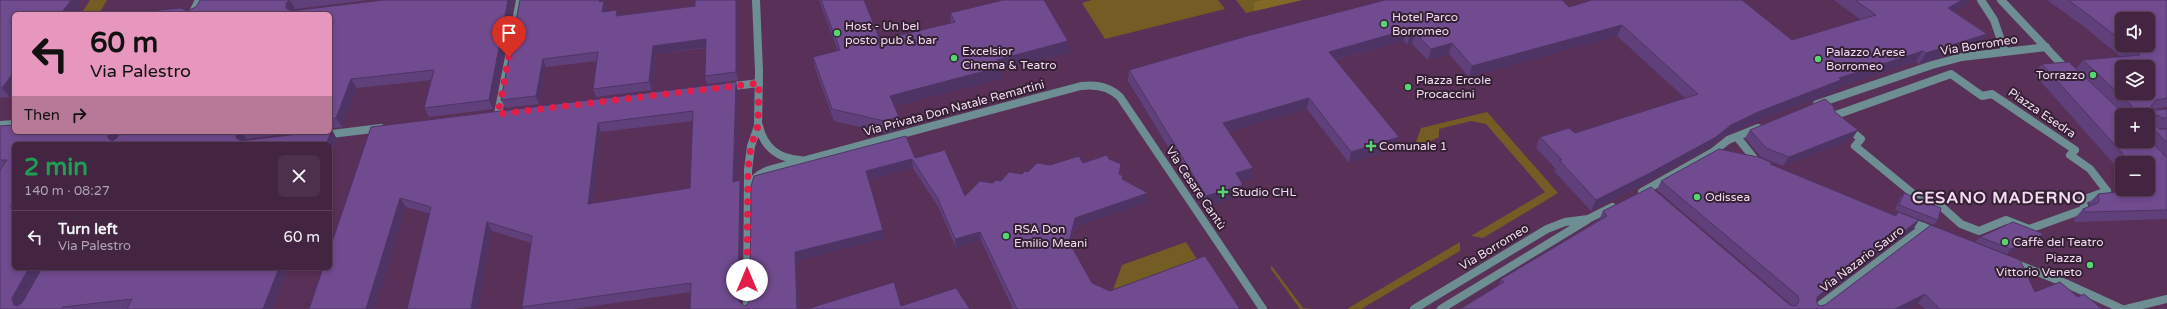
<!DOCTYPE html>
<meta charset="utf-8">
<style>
body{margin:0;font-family:"Varela Round",sans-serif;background:#4d304c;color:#f1f3f6;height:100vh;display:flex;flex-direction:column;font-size:15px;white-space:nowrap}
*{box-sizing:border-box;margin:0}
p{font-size:13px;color:#afa4b1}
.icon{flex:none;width:22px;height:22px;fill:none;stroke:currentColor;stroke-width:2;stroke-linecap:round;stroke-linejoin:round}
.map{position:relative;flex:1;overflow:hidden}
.panel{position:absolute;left:12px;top:142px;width:320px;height:128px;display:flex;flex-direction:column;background:#432441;border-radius:6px;box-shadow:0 2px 6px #0003,0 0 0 1px #5b415a}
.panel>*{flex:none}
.top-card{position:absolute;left:12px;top:12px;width:320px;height:122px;border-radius:6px;box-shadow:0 2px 6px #0003,0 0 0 1px #5b415a;background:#e797bd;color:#111;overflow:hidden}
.tools{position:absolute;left:2115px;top:12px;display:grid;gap:8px}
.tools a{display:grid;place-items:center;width:40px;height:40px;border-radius:6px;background:#432441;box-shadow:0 2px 6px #0003,0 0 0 1px #5b415a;font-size:20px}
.pin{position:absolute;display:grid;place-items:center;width:34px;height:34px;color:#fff;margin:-41px -17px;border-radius:50% 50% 50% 0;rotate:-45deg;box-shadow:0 0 4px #0007}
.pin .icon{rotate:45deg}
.me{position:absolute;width:44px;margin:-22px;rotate:0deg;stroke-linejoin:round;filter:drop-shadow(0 0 3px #0008)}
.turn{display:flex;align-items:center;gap:14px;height:84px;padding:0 12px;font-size:18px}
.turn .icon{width:52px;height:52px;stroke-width:2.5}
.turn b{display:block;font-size:28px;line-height:34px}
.then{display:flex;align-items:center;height:38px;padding:0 12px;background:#0003;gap:8px;font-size:15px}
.round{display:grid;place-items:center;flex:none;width:42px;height:42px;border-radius:6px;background:#4d304c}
.headline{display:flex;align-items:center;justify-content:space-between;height:68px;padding:0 12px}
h1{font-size:24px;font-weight:700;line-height:30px;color:#1e9e55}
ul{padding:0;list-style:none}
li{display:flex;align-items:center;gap:12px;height:52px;padding:0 12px;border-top:1px solid #5b415a}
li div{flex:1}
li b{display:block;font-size:15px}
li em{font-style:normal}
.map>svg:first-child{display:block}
</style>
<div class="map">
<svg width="2167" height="309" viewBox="0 0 2167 309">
<rect width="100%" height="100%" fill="#593057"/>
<path fill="#735d24" d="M90 0H107L100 12 81 14Z
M1092 0H1218L1225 9 1105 39 1082 3Z
M1236 0H1302L1246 13Z
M1487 112 1558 193 1483 238 1471 236 1545 192 1486 124 1471 121 1439 129V137L1427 143 1416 142 1421 128Z
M1186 242 1201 266 1113 290 1122 265Z
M1460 242V251L1361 309H1347Z
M1271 265 1303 308 1311 309H1300L1271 269Z"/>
<path fill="#826927" d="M1263 0H1302L1254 11V2Z"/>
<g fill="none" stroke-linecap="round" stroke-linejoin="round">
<path stroke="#6d8e93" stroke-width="8" d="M1951 74 1982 96 1992 94 2075 150 2070 155 2090 169 2107 191 2082 200 2085 209 2029 229 2006 220 1979 231 1961 224 1934 200 1922 201 1855 146 1861 139 1833 116Z"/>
<path stroke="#6d8e93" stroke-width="8" d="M1981 0 1994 20 2005 52
M2001 0 2067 70
M192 14 199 0
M726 87 759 83
M1817 104 1932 65 1962 57 2046 47
M498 114 520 0
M0 125 14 124
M759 126C764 148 778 158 800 160
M323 135 381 128
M1737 137 1757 162
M1642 192 1713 152 1728 140 1758 128
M748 193C751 179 759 173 772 169L1081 86C1096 84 1109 86 1120 97L1263 309
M1906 220 1936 232
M2014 263 2065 283 2122 309
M747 309 748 170 751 146 758 126 759 71 756 0
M1414 309 1547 229 1565 222 1588 219 1612 207
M1441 309 1587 220
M1815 309 1924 227
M2126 309 2167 299"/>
</g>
<path fill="#60407b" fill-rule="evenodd" d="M0 0H83L74 14H14V91L10 97 0 98Z
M200 0H368L295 9 293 11 513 0 493 109 429 117 424 108 432 80 357 88 342 127 330 129V14L196 7Z
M520 0H604L603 1 607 9 606 11 619 15 695 6V0H738V80L707 84 705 76 706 48 656 54 652 90 596 97 593 89 597 61 546 67 539 104 505 108 501 100Z
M819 0H864L880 40 951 23 950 13 1068 41 1069 53 1001 70V79L894 106 900 129 886 133 834 121 815 68 813 57 838 51Z
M1834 0H1969L1966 5 1954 11 1987 34 1979 45 1919 64 1916 61 1837 88 1835 91 1752 123 1725 136 1710 147 1644 184 1591 211 1554 171 1556 169 1536 148 1540 137 1575 133 1685 98 1617 36 1469 77 1449 54 1428 60 1412 44 1407 45 1404 41 1335 60 1396 148 1349 163 1307 109 1229 132 1252 179 1241 182 1243 185 1242 195 1205 207 1128 81 1129 70 1569 7 1792 40 1861 20Z
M2047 0H2167V107L2154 109 2155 110 2167 109V128H2158L2160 129H2167V219L2075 222 2074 219 2083 209 2090 206 2089 203 2098 194 2137 190 2136 189H2148V163H2122V173L2034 74 2042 64 2076 69 2083 60 2121 57 2082 25ZM2122 19 2148 45H2122ZM2122 115H2148V141Z
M738 91 736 181 740 180 742 189V304L744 306 747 305 750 300 751 186 915 158 965 196 993 183 1050 165 1083 163 1120 175 1123 180 1148 202 1075 227 1071 244 1092 283 1110 291 1240 309H1013L981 240 956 248 939 208 913 168 869 180 883 230 885 238 797 261 799 309H690L691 292 573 309H523L522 307 531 243 492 231 406 207 375 309 371 127ZM693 121 690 188 593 203 601 132Z
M1835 112 1852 139 1783 166 1761 157 1745 138 1750 130Z
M0 126 120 132H301L246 139 244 140 337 139 330 158V144H14V268L273 309H0Z
M1772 165 1895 215 1898 212 1919 220 1913 229 1816 301 1819 306 1825 305 1931 225 2035 292 2078 297 2102 309H1925L1918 303 1905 309H1460L1498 286 1501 279 1599 220 1603 211 1792 305 1657 190 1661 181Z
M1904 193 1938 220 1934 225 1895 210 1900 198Z
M1980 237 2040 239 2007 254 1975 242Z"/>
<path fill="#4e3464" d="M71 0H83L74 14H61Z
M290 0 295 9 291 11 286 8V3Z
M508 0H513L493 109 489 100Z
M600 0H604L602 9 604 1 607 9 605 19 602 12 599 2Z
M736 0H738V80L736 72Z
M1962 0H1969L1966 5 1941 19 1948 8Z
M1622 25 1617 36 1469 77 1472 66Z
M1406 30 1404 41 1326 62 1329 52Z
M1415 33 1412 44 1407 45 1410 34Z
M1987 34 1979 45 1919 64 1926 53Z
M706 39 708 47 656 54 652 90 649 82 653 46Z
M1068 41 1069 53 1001 70V79L892 107 890 96 997 60Z
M1452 43 1449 54 1428 60 1431 49Z
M1923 51 1916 61 1837 88 1835 91 1752 123 1725 136 1710 147 1644 184 1591 211 1596 200 1731 125 1758 112 1839 78Z
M543 59 546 67 539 104 536 96Z
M14 72V91L10 97 2 88Z
M351 79 357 88 342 127 336 118Z
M736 82 738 91 736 191 733 182Z
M1309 98 1307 109 1222 134 1223 123Z
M2158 115 2149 125 2153 116Z
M899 117 900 129 886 133 884 121Z
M598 123 601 132 592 213 588 204Z
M332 130 337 139 330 158V144H326Z
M1858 130 1852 139 1783 166 1789 157Z
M108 132H120L115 143 108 138Z
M237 132H242L246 139 242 142 236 138V133Z
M1399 137 1396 148 1349 163 1351 152Z
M912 159 913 168 868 180 866 171Z
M1253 168 1252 179 1234 184 1236 173Z
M740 180 742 189V309L738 300Z
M1243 185 1242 195 1205 207 1206 196Z
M1148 193V202L1075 227 1070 250 1069 242 1075 218Z
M400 198 406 207 375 309H366Z
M14 201V211L10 207Z
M1919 220 1913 229 1812 305 1818 296Z
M487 222 492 231 478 309H471Z
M883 230 885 238 797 261 799 309H797L795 252Z
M980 232 981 240 956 248 955 239Z
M2044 234 2040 239 2007 254 2011 249Z
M29 268H43L21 306 14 305 12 298Z
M279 268H289L273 309H263Z
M1925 294 1918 303 1905 309H1895Z"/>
<path fill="#704b8f" stroke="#4e3464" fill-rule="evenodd" d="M0 0H71L61 14H14V72L2 88H0Z
M200 0H290L286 3V8L291 11 383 0H508L489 100 424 108 434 70 351 79 336 118 330 119V14H137L139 12 181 8 187 11 196 7Z
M520 0H600L599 2 604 1 602 12 617 10 616 16 695 6V0H736V72L705 76 706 39 653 46 649 82 593 89 598 52 543 59 536 96 501 100Z
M821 0H864L880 40 955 22 950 13 1003 0H1044L1068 41 997 60 1000 67 890 96 899 117 884 121 832 109 813 57 840 50Z
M1385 0H1562L1569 7 1592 0H1742L1792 40 1876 15 1855 0H1962L1948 8 1987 34 1926 53 1923 51 1839 78 1841 80 1758 112 1731 125 1716 137 1650 173 1596 200 1559 160H1562L1540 137 1569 128 1575 133 1698 94 1622 25 1472 66 1452 43 1431 49 1415 33 1410 34 1406 30 1329 52 1399 137 1351 152 1309 98 1223 123 1253 168 1236 173 1243 185 1206 196 1129 70 1247 36Z
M2068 0H2167V98L2156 100 2151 106 2155 110 2167 109V118H2162L2158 115 2153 116 2152 119 2153 124 2160 129H2167V143L2152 127H2148V115H2136L2135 109 2083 60 2140 55 2127 45H2148V19H2122V41L2090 16ZM2122 67H2148V93H2122Z
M2069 62 2125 115H2122V141H2148V138L2167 158V210L2084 212 2083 209 2098 203 2099 200 2098 194 2153 188 2148 182V163H2131L2042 64Z
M736 82 733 182 740 180 738 300 744 306 747 305 750 300 751 186 754 176 906 136 915 158 945 150 965 196 980 181 993 183 996 180 1001 181 1009 172 1022 174 1025 171 1028 172 1037 163 1050 165 1079 156 1083 163 1107 155 1109 159 1121 164 1119 174 1123 176 1122 179 1148 193 1075 218 1069 242 1092 283 1110 291 1205 256 1240 309H1017L980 232 955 239 938 199 912 159 866 171 883 230 795 252 797 309H690L691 283 522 307 532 236 487 222 471 309H407L431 207 400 198 366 309H309L323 268H330V248L371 127ZM693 111 690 188 588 204 598 123Z
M1825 99 1833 106 1835 112 1858 130 1789 157 1766 148 1750 130Z
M14 125V132H108V138L112 141 117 138 120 132H237L236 133V138L241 141 314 132H330V130H332L326 144H126L127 141 99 144H14V201L10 207 14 206V268H29L12 298 14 305 17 306 22 303 42 268H279L263 309H127L132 299 63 307 62 309H0V170L7 160H0V126Z
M1719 149 1758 157 1773 163 1770 164 1896 216 1898 212 1919 220 1818 296 1816 301 1819 306 1825 305 1931 225 2020 260 2035 292 2060 282 2078 297 2084 294 2102 309H1940L1925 294 1895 309H1460L1504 282 1501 279 1607 216 1603 211 1651 187 1790 305 1796 306 1799 301 1798 296 1661 181Z
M1904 193 1941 208 1938 220 1899 205Z
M2013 222 2044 234 2011 249 1980 237Z
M894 282 901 306 956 288 970 309H807Z"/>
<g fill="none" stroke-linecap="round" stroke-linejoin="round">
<path stroke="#e11d48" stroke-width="7" stroke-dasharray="0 12.6" d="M509 57 498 114 759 83 758 126 751 146 748 170 747 280"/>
</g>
<g fill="#55d672" stroke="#332032" stroke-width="1.5">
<circle cx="1384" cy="24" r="4"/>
<circle cx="837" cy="33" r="4"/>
<circle cx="954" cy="58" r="4"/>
<circle cx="1818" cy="59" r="4"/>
<circle cx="2093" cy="75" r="4"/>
<circle cx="1408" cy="87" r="4"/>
<path d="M1369 140h4v4h4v4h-4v4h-4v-4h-4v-4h4z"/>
<path d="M1221 186h4v4h4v4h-4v4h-4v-4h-4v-4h4z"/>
<circle cx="1697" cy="197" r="4"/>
<circle cx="1006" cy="236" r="4"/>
<circle cx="2005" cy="242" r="4"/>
<circle cx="2090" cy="265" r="4"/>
</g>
<g text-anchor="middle" stroke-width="4" stroke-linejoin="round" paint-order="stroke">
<g font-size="12" fill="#f4daf2" stroke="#332032" text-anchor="start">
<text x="1392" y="21">Hotel Parco<tspan x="1392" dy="14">Borromeo</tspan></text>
<text x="845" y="30">Host - Un bel<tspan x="845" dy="14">posto pub &amp; bar</tspan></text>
<text x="962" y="55">Excelsior<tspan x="962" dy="14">Cinema &amp; Teatro</tspan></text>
<text x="1826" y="56">Palazzo Arese<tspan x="1826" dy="14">Borromeo</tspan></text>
<text x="2085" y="79" text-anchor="end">Torrazzo</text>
<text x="1416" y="84">Piazza Ercole<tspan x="1416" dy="14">Procaccini</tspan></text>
<text x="1379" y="150">Comunale 1</text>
<text x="1232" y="196">Studio CHL</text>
<text x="1705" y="201">Odissea</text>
<text x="1014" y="233">RSA Don<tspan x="1014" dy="14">Emilio Meani</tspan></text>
<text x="2013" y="246">Caffè del Teatro</text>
<text x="2082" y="262" text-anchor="end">Piazza<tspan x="2082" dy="14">Vittorio Veneto</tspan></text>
</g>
<g font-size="12" fill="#f4daf2" stroke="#332032">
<text transform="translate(1979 45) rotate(-9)" y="4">Via Borromeo</text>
<text transform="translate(954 108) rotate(-15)" y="4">Via Privata Don Natale Remartini</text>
<text transform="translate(2042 113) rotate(34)" y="4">Piazza Esedra</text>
<text transform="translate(1196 188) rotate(56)" y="4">Via Cesare Cantù</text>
<text transform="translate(1494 247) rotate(-31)" y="4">Via Borromeo</text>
<text transform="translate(1862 259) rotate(-37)" y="4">Via Nazario Sauro</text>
</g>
<g font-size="16" font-weight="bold" letter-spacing="1" fill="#f4daf2" stroke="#332032">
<text x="1999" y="203">CESANO MADERNO</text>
</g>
</g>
</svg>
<div class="tools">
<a><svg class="icon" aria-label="sound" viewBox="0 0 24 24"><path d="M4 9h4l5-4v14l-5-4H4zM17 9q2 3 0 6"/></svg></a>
<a><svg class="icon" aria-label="layers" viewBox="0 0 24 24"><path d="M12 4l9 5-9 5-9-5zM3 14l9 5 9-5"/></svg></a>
<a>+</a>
<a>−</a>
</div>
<div class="pin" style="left:509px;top:57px;background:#d93025"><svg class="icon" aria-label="arrive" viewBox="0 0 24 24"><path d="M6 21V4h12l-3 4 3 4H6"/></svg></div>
<svg class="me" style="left:747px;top:280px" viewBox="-20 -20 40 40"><circle r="19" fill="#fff"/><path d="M0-13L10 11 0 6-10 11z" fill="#e11d48"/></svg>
<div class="top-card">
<div class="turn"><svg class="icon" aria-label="left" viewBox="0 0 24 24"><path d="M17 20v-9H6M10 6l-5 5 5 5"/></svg><div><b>60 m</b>Via Palestro</div></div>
<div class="then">Then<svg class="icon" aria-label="right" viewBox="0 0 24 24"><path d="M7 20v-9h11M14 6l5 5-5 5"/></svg></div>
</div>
<section class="panel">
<div class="headline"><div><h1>2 min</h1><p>140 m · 08:27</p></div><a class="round"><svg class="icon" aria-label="close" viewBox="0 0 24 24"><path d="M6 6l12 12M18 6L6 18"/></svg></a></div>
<ul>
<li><svg class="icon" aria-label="left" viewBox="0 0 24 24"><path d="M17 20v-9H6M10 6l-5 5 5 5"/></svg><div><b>Turn left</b><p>Via Palestro</p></div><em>60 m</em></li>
</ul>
</section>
</div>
